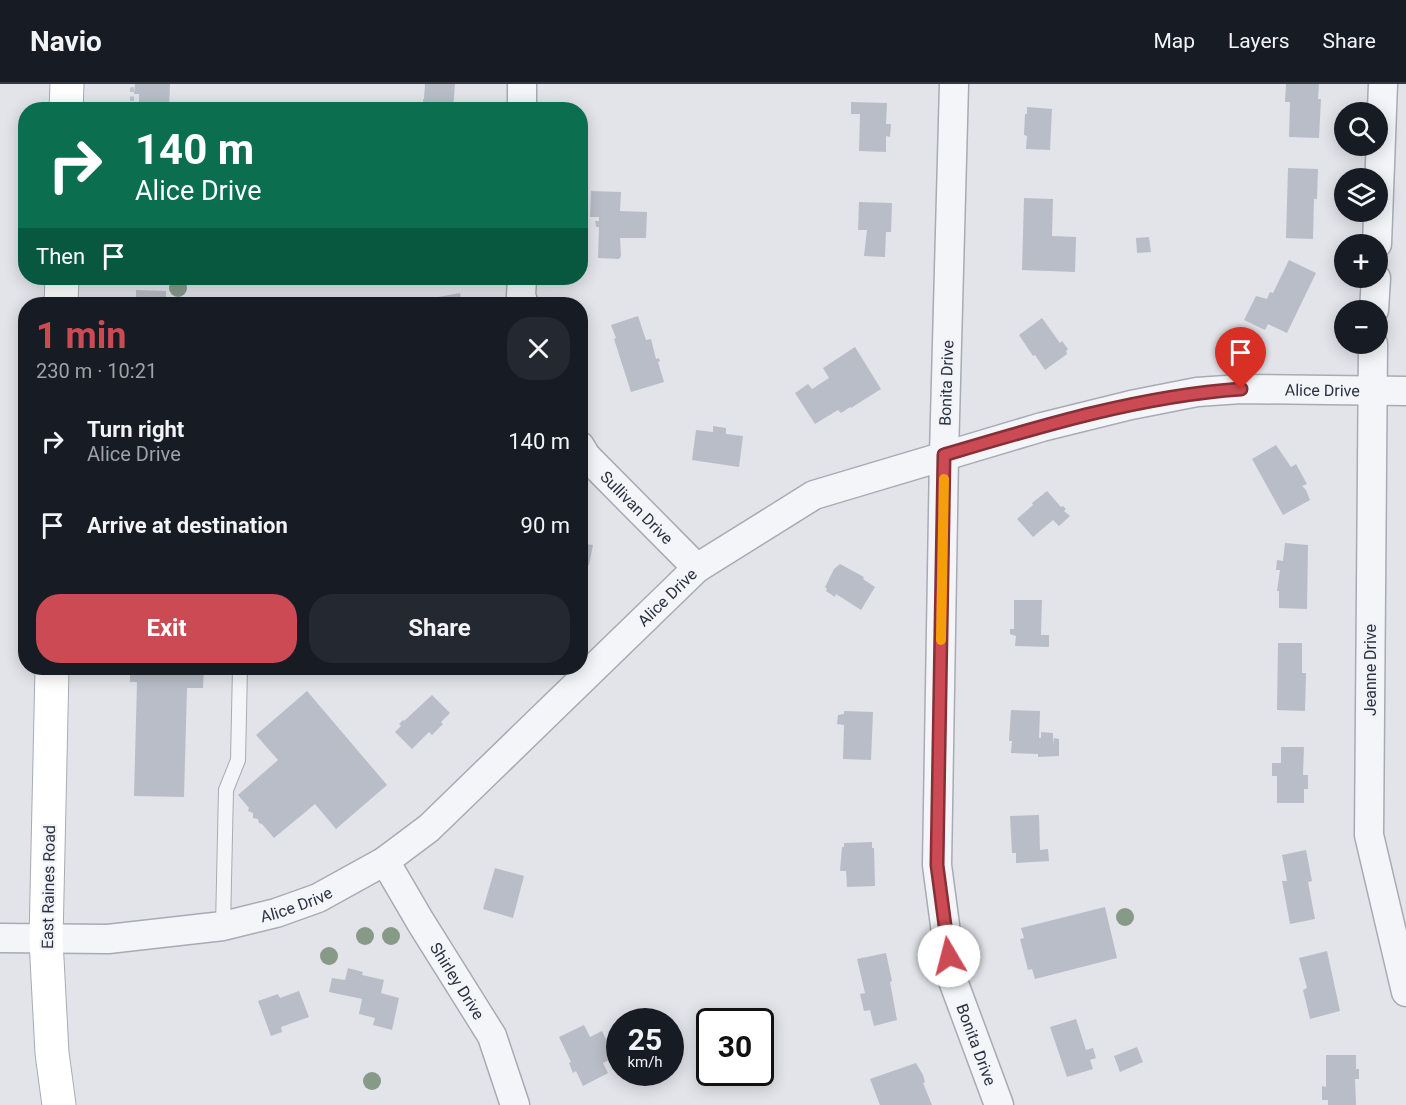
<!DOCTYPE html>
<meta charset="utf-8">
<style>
body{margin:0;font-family:Roboto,sans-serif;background:#242831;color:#f1f3f6;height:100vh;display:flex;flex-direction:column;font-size:22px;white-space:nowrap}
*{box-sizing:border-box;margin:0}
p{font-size:20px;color:#9ea1a6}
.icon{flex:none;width:33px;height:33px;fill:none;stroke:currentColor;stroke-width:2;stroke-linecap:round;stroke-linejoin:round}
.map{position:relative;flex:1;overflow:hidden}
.panel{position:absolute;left:18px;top:213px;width:570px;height:378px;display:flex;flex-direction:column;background:#171b24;border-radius:24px;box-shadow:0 3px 15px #0003}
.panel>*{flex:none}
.banner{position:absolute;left:18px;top:18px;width:570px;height:183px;border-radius:24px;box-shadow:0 3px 15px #0003;background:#0b6e4f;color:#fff;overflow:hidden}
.fabs{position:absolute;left:1334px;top:18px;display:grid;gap:12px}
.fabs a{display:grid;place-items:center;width:54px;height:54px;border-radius:50%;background:#171b24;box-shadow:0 3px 15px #0003;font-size:30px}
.speed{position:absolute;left:606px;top:924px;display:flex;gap:12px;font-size:30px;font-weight:700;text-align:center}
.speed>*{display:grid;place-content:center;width:78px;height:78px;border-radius:50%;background:#171b24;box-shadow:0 3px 15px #0003;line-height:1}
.speed small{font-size:15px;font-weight:400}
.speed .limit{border:3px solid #111;border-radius:9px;background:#fff;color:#111}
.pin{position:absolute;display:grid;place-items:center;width:51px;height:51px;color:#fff;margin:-62px -26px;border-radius:50% 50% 50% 0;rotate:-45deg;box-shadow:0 0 6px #0007}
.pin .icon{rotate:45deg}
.me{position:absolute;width:66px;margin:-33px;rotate:352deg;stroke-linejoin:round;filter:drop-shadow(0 0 4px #0008)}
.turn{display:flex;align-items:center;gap:21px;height:126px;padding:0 18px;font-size:27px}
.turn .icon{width:78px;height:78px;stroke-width:2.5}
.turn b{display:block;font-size:42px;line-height:51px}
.then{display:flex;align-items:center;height:57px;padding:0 18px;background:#0003;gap:12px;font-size:22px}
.round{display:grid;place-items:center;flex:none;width:63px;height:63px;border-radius:24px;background:#242831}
.head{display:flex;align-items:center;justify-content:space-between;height:102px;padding:0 18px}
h1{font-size:36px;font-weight:700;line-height:45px;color:#cc4a54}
.cta{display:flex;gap:12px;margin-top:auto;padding:12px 18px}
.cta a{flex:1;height:69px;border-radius:24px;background:#cc4a54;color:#fff;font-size:24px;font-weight:700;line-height:69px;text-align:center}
.cta a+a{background:#242831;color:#f1f3f6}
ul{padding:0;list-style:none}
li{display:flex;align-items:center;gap:18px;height:84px;padding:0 18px}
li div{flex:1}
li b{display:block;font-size:22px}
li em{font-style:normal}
header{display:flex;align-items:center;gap:36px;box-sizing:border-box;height:84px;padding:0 30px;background:#171b24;border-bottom:2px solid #363941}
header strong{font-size:28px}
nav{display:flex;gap:33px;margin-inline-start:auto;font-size:21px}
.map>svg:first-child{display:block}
</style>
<header>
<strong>Navio</strong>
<nav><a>Map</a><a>Layers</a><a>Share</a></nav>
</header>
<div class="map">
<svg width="1406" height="1021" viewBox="0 0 1406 1021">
<rect width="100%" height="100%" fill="#e2e4ea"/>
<path fill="#b9bdc7" d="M135 0H170L169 26H139V10H134Z
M425 0H455L453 26H424L423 15H424Z
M1286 0H1319L1318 15H1321L1319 54 1289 53 1290 18H1285Z
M851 18 887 19 886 40H891L890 53 886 52V68L859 67 860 30H851Z
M1027 23 1052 25 1050 66 1026 65 1027 52 1024 51 1025 30H1027Z
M1288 84 1318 85 1317 115H1314L1313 155 1286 154Z
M591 107 621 108 620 127 647 128 646 154H620L621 172 619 175 598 174 599 143H596L595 137H599V133H590Z
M1024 114 1053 115 1052 152 1076 153 1075 188 1022 186Z
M859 118 892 119 891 148H886L885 173 864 172 867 146H858Z
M1149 153 1151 168 1137 169 1136 154Z
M1289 176 1316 189 1287 249 1268 240 1265 246 1244 236 1256 212 1267 215 1270 208 1273 209Z
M136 206 166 207V220H125V213L136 214Z
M460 209 462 220H428L427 215Z
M638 232 646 256 651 255 656 275 659 274 660 277 658 278 664 298 631 308 614 255 616 254 611 241Z
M1042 234 1060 259 1062 257 1068 265 1066 267 1067 270 1045 286 1035 271 1033 272 1019 251Z
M855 263 881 305 851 324 850 323 841 329 838 326 815 340 795 309 808 300 812 305 829 294 823 284Z
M713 342 726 344V350L743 352 739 383 692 376 696 346 713 348Z
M1276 361 1291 383 1296 380 1307 400 1302 402 1306 406 1310 416 1283 431 1252 375Z
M1047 407 1061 423 1063 422 1066 425 1064 427 1070 432 1059 442 1053 436 1033 453 1017 435 1033 421 1032 419Z
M580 459 593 461 589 481 583 480 582 485Z
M1285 459 1308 461 1307 525 1279 524V507H1277L1280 486H1276L1277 476 1283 477Z
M840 480 864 493 863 495 875 503 861 526 836 510 835 513 826 507 827 505 825 503 834 485Z
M1014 516H1042L1041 551H1049V563L1015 562 1016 552 1010 550V545H1014Z
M1278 559H1302V589H1306L1305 627 1277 626Z
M134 584H204L203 604H187L184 713 134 712 137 598H130V589L134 590Z
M307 607 387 701 336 745 315 720 274 754 262 740 259 739 258 735 253 734V729L248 727 249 724 238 711 278 676 256 651Z
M432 611 450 629 441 638 443 640 432 651 429 648 412 665 395 648 401 642 399 640 403 636 404 637Z
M1011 626 1040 627 1039 654H1041V648L1053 649V661L1054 654 1059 655V672L1038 673V670L1011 669 1012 657H1009Z
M844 627 873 628 871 676 843 675 844 641 837 640 838 631 844 630Z
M1281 663H1304L1303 691H1308V705H1304V719H1277V692H1272V679H1281Z
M1039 731 1040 766 1048 765 1049 777 1016 779V769H1012L1010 732Z
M872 758V764H874L875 802 847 803 846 787H840L842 763H844V759Z
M1306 766 1312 797 1308 798 1315 835 1290 840 1282 797H1287L1282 771Z
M495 784 524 792 513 834 483 825Z
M1105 823 1117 874 1035 895 1032 885 1028 886 1020 855 1024 854 1021 844Z
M1327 867 1340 927 1310 935 1303 906 1307 904 1299 874Z
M886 869 892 897 890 898 897 936 874 942 870 926 864 927 860 910 865 909 857 875Z
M348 884 363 888 362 891 384 896 381 909 399 914 392 946 373 941 375 934 359 930 362 915 329 908 332 894 345 896Z
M299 907 309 933 281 943 282 948 271 952 258 917 278 910 280 914Z
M1076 935 1086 966 1093 964 1096 974 1090 976 1093 985 1067 993 1050 943Z
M584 941 590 953 602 947 615 973 603 979 608 989 583 1002 576 987 573 989 569 979 571 978 559 953Z
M1137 963 1143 978 1120 988 1114 972Z
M1326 971H1356V985H1359V995H1355L1356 1021H1328V1016H1322V1002L1326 1003Z
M916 979 923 991 925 998 923 999 932 1021H880L870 995Z"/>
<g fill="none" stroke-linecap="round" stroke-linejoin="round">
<g stroke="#a7abb4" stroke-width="16">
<path id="lane" d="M223 842 226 706 238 676 240 584"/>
</g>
<g stroke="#a7abb4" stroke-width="31">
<g id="street">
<path id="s1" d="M954 0 944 371 937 781 952 894 999 1021"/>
<path d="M522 26V0"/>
<path d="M1377 160 1383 0"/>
<path d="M522 194 521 212 524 220"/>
<path d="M1374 226 1376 194"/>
<path d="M1373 260 1369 751 1406 908"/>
<path id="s2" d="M580 362 586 372 697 484"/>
<path id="s3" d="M385 777 420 837 492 952 515 1021"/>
<path id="s4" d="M0 854 108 855 223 842 276 829 318 814 385 777 429 744 697 484 814 411 1042 343 1131 321 1197 308 1241 305 1406 307"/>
</g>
</g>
<g stroke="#a7abb4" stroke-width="35">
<path id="secondary" d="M66 26 67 0
M61 220 62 194
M52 584 46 856 52 969 59 1021"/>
</g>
<path stroke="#bfc2c9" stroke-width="4" stroke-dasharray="4.5 4.5" stroke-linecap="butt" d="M132 26V5H135"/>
<use href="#lane" stroke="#f4f5f8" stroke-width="14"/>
<use href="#street" stroke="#f4f5f8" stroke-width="28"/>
<use href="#secondary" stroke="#fff" stroke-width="33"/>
</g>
<g fill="#879a88">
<circle cx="178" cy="204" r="9"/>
<circle cx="1125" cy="833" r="9"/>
<circle cx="365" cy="852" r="9"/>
<circle cx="391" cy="852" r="9"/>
<circle cx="329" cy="872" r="9"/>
<circle cx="372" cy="997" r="9"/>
</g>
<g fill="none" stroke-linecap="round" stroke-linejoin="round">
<g stroke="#853037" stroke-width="15">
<path id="route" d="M949 872 937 781 944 371C1041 342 1140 312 1241 305"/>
</g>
<use href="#route" stroke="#cc4a54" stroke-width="10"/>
<path stroke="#f59e0b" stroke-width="10" d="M941 556 944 395"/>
</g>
<g text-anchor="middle" stroke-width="4.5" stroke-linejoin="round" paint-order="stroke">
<g font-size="16" fill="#2a3142" stroke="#f1f3f7">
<text transform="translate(946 299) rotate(-88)" y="6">Bonita Drive</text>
<text dy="6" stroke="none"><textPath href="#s4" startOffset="1488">Alice Drive</textPath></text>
<text dy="6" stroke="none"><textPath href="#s2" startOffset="84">Sullivan Drive</textPath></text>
<text dy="6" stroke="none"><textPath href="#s4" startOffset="786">Alice Drive</textPath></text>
<text transform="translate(1370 586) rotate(-90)" y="6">Jeanne Drive</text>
<text transform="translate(48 803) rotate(-89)" y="6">East Raines Road</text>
<text dy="6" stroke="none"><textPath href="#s4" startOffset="300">Alice Drive</textPath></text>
<text dy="6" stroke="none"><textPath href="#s3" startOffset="140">Shirley Drive</textPath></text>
<text dy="6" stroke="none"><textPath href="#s1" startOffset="966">Bonita Drive</textPath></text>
</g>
</g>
</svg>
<div class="fabs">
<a><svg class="icon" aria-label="search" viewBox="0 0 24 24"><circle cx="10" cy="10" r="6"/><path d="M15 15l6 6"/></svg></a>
<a><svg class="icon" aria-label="layers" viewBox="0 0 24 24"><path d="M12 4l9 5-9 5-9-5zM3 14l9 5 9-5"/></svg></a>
<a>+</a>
<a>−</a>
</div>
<div class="speed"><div>25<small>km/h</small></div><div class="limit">30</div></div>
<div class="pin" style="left:1241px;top:305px;background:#d93025"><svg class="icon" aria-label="arrive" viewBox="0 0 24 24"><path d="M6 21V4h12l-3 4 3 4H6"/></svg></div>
<svg class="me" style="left:949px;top:872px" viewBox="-20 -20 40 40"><circle r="19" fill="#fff"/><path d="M0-13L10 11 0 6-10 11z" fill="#cc4a54"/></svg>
<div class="banner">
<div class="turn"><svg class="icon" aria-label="right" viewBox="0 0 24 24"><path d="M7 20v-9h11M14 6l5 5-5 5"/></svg><div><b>140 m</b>Alice Drive</div></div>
<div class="then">Then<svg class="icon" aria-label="arrive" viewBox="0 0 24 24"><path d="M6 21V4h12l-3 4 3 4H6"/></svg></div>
</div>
<section class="panel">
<div class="head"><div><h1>1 min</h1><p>230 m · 10:21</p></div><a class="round"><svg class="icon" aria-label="close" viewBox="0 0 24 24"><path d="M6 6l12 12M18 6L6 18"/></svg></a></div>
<ul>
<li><svg class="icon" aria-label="right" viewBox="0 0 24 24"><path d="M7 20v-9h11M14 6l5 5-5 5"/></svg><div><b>Turn right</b><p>Alice Drive</p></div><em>140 m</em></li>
<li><svg class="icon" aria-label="arrive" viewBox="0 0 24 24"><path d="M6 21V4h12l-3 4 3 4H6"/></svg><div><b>Arrive at destination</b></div><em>90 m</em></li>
</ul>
<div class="cta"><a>Exit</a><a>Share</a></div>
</section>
</div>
